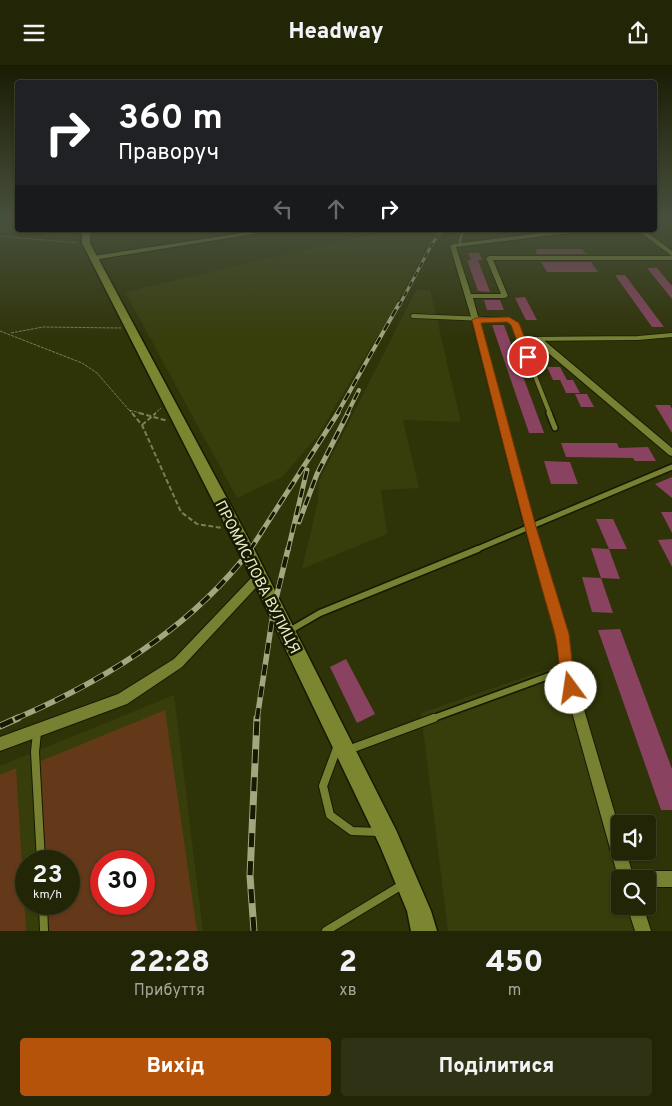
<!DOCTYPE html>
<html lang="uk">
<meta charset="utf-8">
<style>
body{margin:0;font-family:Overpass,sans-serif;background:#2f3214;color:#f1f3f6;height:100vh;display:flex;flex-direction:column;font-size:19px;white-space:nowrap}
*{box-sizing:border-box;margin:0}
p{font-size:16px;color:#a3a59b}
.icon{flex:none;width:28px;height:28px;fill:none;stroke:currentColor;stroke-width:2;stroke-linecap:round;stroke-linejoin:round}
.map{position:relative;height:866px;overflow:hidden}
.sheet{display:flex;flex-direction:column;background:#232606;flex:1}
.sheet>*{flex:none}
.guide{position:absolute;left:15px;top:15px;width:642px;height:152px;border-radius:5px;box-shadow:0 1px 4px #0004,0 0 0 1px #404328;background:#202124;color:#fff;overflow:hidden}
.buttons{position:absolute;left:611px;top:750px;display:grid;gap:10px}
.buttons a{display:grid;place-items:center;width:45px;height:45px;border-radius:5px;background:#232606;box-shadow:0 1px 4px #0004,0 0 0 1px #404328;font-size:25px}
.speed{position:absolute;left:15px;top:785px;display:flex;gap:10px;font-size:25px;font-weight:700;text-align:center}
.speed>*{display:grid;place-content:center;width:65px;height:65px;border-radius:50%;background:#232606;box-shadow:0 1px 4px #0004,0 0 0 1px #404328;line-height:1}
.speed small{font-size:12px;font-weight:400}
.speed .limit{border:8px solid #d22;background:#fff;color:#111}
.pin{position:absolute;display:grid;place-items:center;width:42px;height:42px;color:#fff;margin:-21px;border:2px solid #fff;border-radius:50%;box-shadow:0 1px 5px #0007}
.me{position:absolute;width:55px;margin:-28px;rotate:346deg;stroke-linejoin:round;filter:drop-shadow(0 0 4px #0008)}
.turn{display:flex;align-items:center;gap:18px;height:105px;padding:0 20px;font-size:22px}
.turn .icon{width:65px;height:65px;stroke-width:2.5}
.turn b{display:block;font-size:35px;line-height:42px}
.lanes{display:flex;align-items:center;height:48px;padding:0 20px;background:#0003;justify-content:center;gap:25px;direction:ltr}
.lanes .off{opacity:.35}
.eta{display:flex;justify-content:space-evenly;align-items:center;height:85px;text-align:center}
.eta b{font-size:30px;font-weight:800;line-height:35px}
.cta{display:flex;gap:10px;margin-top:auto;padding:10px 20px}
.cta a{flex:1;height:58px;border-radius:5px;background:#b45309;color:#fff;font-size:20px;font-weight:800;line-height:58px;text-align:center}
.cta a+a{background:#2f3214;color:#f1f3f6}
header{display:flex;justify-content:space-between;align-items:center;height:65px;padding:0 20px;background:#232606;font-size:22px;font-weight:800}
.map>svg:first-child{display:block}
</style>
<header><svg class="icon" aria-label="menu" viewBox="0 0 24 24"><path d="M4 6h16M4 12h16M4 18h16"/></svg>Headway<svg class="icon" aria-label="share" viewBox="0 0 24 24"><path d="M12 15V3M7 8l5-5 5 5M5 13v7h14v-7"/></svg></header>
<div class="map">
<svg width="672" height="866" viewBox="0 0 672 866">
<rect width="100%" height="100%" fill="#2f3308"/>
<path fill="#383d0c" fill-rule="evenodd" d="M0 153H17L18 165H52L73 169 67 173 29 167H0Z
M390 165 434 169 389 252 317 372 282 412 237 433 125 227Z
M416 225H430L461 357 403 355 419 423 381 425 387 469 302 504 318 436 319 416Z
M560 600 620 814V841H630L637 866H448L421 648Z
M174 630 203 866H0V701ZM26 796H69V839H26ZM101 796H144V839H101Z"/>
<path fill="#643919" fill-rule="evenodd" d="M165 645 197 866H42L40 839H69V796H37L31 700ZM101 796H144V839H101Z
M16 703 26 866H0V710Z"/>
<path fill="#894260" d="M535 184H582L586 189H537Z
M468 188H479L482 195H478L490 227 478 226 467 195H471Z
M541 197H591L598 207H547Z
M647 203H657L672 221V234Z
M615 210H625L664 262H652Z
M525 232 537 255H526L515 233Z
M484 235H500L504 245H487Z
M492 260H504L544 368H529Z
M547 302H560L567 315H553Z
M560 315H573L580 328H566Z
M575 329H587L594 342H581Z
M655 340H670L672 344V368Z
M561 378H617L619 383 648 382 656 396H635L633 393 566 392Z
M544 396 570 397 578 419H551Z
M672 412V433L655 419Z
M661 447H672V468Z
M596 454H613L627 484H609Z
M672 474V502L658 475Z
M591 483 609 484 620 514 601 513Z
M582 512 601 513 613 548 592 547Z
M620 564 672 704V745H661L598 565Z
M346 594 375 649 357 658 330 602Z"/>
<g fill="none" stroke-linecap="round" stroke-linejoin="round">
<g stroke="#171a03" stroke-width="4.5">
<path id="lane-far4" d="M459 180 463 165"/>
</g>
<g stroke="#171a03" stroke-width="5.5">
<path id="lane-far3" d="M413 251 509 255 514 258 550 349
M521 274 638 273 672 270"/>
</g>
<g stroke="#171a03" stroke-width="8">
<path id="lane-far2" d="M549 348 555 363
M475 485 672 402"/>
</g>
<g stroke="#171a03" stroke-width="9">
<path id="lane-far1" d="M289 566 320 548 478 484
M431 654 565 605"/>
</g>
<g stroke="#171a03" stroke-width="10">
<path id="lane" d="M37 667 35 687 41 796
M337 683 323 721 330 750 352 766 378 767
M348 685 434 653
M43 839 44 866
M326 866 402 820"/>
</g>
<g stroke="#171a03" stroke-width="2">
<path id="street" d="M263 165H277L93 195 90 193 93 191Z
M565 165H581L578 167 456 182 471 229H501L486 193 489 191H672V195H493L508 231 505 233H473L535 463 568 569 572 604 620 766V786H626L634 814H620V819L560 604 556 569 525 463 472 255 450 181 453 179Z
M637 165H644L672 186V191Z
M534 272H540L672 383V391L669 390 534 276Z
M259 507 263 509 265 512 263 515 182 602 127 639 0 686V672L118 629 174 594 255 509Z
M648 806H672V822H648V814H640L642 808Z
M627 841H643L651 866H635Z"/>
</g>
<g stroke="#171a03" stroke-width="3">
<path id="secondary" d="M85 165H94L90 169V178L254 484 396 765 431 846 437 866H411L407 846 380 781 241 491 82 178V168Z"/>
</g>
<path stroke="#7a7f56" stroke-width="1" stroke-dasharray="3 1" stroke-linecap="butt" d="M0 171 78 178
M0 266 82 298 97 308 129 345 144 349
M11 268 43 262 121 263
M129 345 133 349
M154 349 161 343"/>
<path stroke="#7a7f56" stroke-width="2" stroke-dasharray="5 2.5" stroke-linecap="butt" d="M132 348 142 360 181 447 197 459 222 463
M139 348 168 356
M142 360 156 348"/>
<use href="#lane-far4" stroke="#788132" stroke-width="3"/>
<use href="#lane-far3" stroke="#788132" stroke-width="4"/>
<use href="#lane-far2" stroke="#788132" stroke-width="5"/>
<use href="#lane-far1" stroke="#788132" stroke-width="6"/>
<use href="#lane" stroke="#788132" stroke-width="8"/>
<use href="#street" fill="#788132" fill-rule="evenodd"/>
<use href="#secondary" fill="#7c852f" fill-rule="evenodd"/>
<g stroke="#a1a77e" stroke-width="3">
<path id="rail-far4" d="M399 241 432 179 442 165"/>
</g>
<g stroke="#a1a77e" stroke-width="4">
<path id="rail-far3" d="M337 349 399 239
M347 349 359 325"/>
</g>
<g stroke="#a1a77e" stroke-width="5">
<path id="rail-far2" d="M299 457 317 409 348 348
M250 485 338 348
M288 485 307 405"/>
</g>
<g stroke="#a1a77e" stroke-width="5.5">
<path id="rail-far1" d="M15 654C104 616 192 562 251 484
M257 654 274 542 288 484"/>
</g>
<g stroke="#a1a77e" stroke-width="7">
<path id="rail" d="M0 661 18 653
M254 866 250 811 257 653"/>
</g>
<use href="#rail-far4" stroke="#171a00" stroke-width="2" stroke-dasharray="5.5" stroke-linecap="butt"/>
<use href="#rail-far3" stroke="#171a00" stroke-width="2.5" stroke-dasharray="8" stroke-linecap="butt"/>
<use href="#rail-far2" stroke="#171a00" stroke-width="3" stroke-dasharray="9" stroke-linecap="butt"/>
<use href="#rail-far1" stroke="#171a00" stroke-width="4" stroke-dasharray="11" stroke-linecap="butt"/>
<use href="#rail" stroke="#171a00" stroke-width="5" stroke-dasharray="14" stroke-linecap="butt"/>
</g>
<linearGradient id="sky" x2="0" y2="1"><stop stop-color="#1a1c04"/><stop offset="0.56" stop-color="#47503d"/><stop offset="1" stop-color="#47503d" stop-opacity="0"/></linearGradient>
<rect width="672" height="275" fill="url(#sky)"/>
<path fill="#b45309" stroke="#753606" d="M509 252 519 258 532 292 531 293H525L523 292 511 260 507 257 481 258 536 462 569 569 573 604 579 623 576 629 571 631 566 629C557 607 560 584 553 562 523 460 498 358 472 255L476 253Z"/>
<g text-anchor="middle" stroke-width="5" stroke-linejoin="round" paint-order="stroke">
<g font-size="15" fill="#e7eec7" stroke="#171a00">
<text transform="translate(258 512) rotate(63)" y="5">ПРОМИСЛОВА ВУЛИЦЯ</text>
</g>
</g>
</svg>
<div class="buttons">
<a><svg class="icon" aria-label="sound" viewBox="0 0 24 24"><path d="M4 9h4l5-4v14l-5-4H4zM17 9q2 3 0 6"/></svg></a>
<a><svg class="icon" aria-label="search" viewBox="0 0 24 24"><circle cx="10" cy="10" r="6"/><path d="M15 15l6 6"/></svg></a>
</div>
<div class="speed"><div>23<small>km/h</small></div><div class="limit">30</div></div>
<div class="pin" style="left:528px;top:292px;background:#d93025"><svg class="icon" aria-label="arrive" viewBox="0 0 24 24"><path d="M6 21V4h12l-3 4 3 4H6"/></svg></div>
<svg class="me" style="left:571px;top:623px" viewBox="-20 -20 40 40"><circle r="19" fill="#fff"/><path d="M0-13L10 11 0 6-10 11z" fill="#b45309"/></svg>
<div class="guide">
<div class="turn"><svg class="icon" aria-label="right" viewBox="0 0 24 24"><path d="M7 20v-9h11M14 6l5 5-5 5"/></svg><div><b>360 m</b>Праворуч</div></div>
<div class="lanes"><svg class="icon off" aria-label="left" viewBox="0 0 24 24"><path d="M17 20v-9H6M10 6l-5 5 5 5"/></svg><svg class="icon off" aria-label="ahead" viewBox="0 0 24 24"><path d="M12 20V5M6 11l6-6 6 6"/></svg><svg class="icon" aria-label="right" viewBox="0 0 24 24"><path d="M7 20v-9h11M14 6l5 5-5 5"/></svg></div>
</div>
</div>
<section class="sheet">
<div class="eta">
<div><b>22:28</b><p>Прибуття</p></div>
<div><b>2</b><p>хв</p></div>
<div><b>450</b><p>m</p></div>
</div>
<div class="cta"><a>Вихід</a><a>Поділитися</a></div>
</section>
